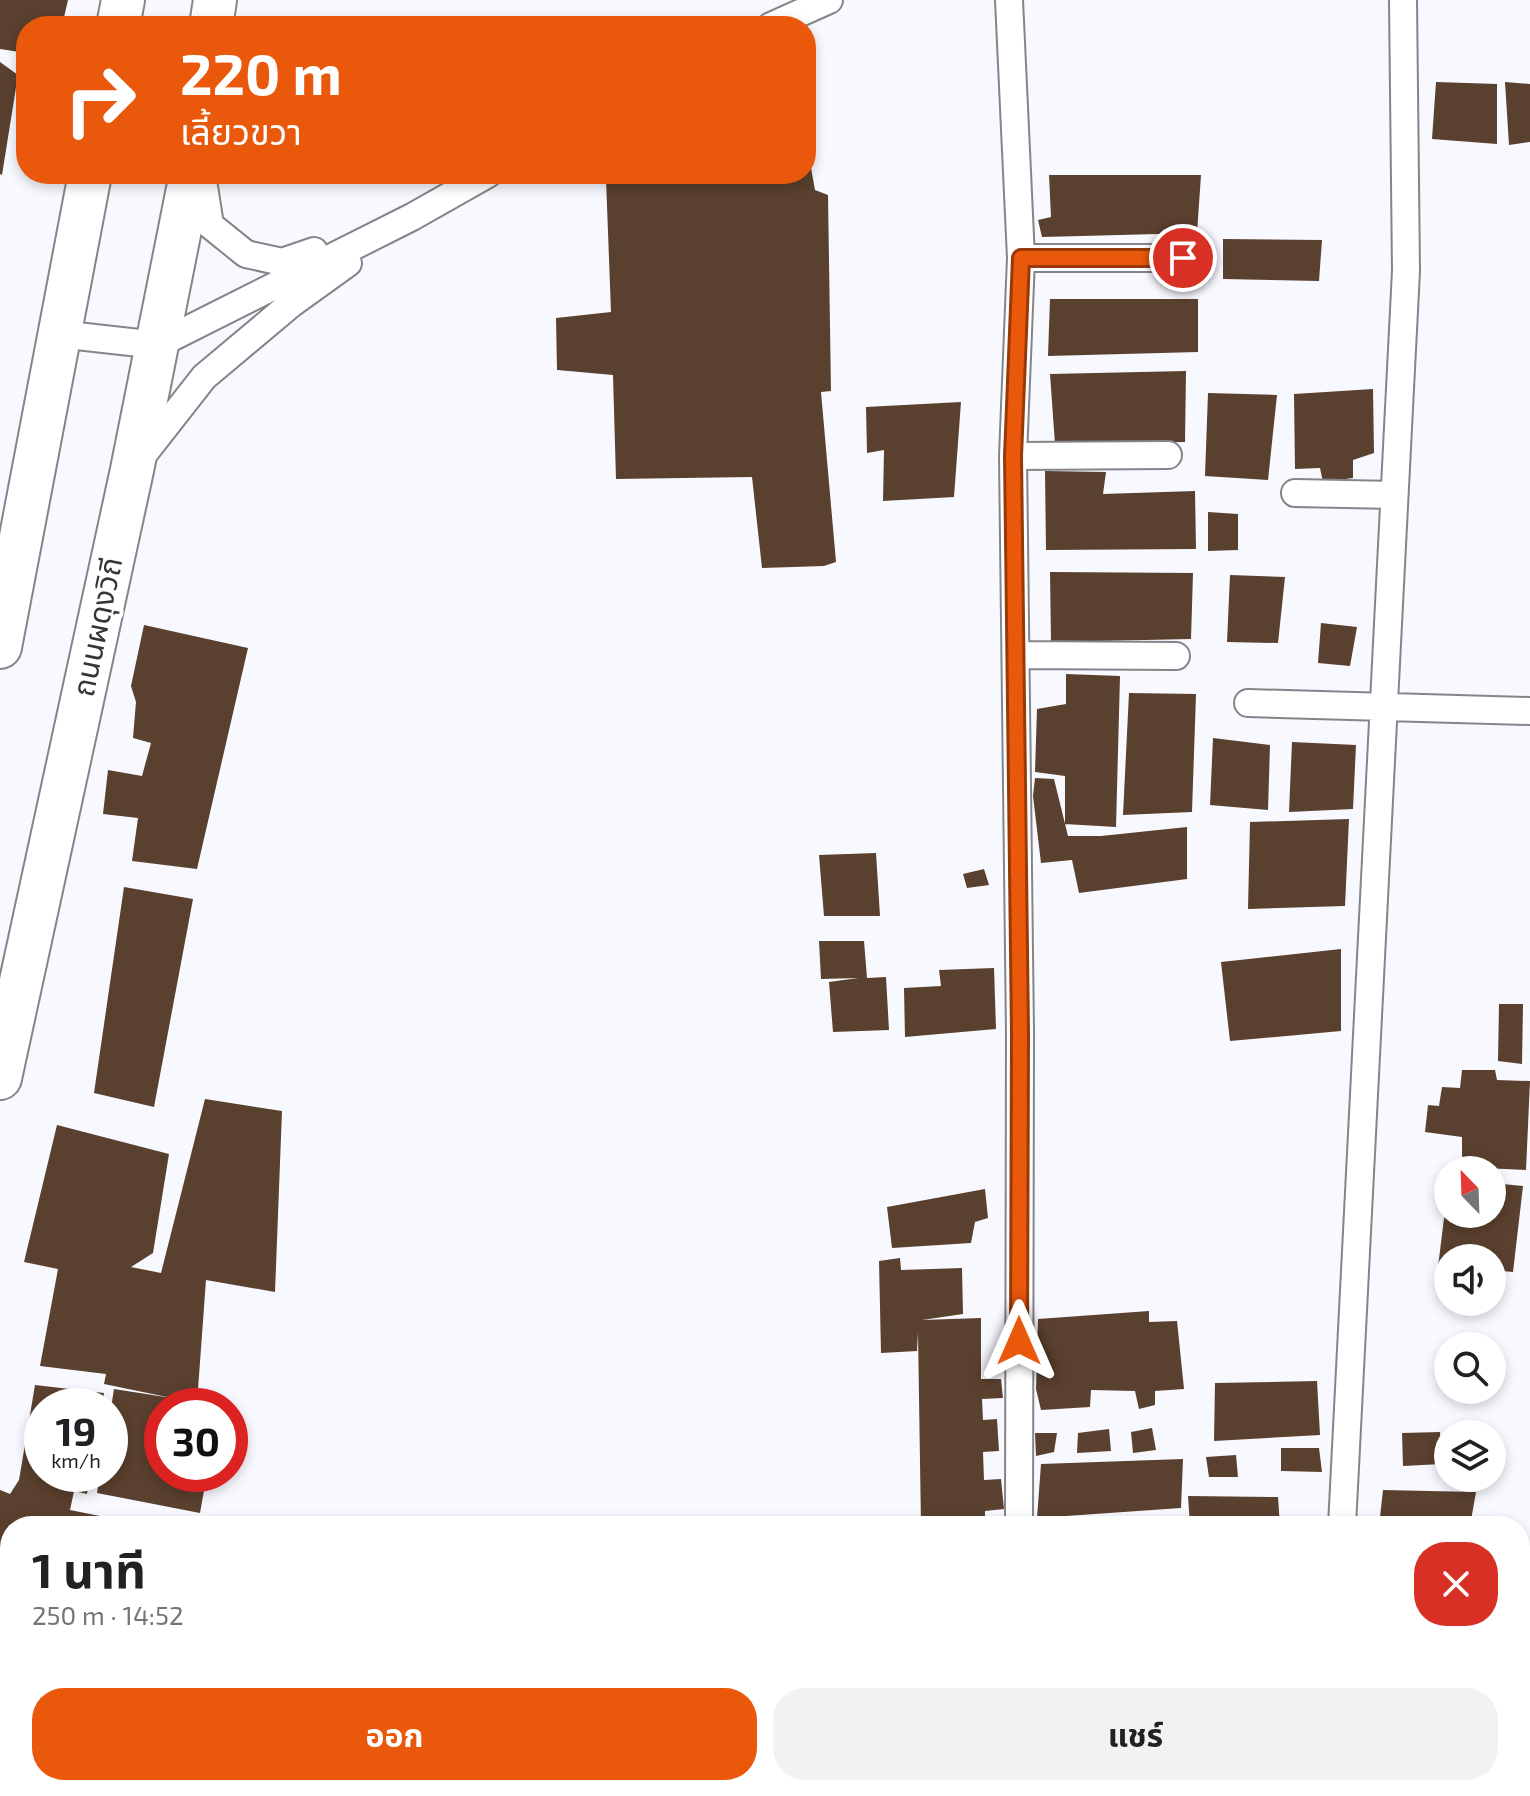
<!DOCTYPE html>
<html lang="th">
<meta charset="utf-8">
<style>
body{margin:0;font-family:"Exo 2","Noto Sans Thai",sans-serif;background:#f2f2f2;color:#202124;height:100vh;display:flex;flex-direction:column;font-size:30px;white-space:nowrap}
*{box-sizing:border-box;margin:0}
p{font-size:26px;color:#757577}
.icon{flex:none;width:44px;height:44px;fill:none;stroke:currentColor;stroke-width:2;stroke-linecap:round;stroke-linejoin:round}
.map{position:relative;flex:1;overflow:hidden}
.side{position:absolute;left:0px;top:1516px;width:1530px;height:280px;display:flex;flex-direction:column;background:#fff;border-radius:32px 32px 0 0;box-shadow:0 4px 12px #0003}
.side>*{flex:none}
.guide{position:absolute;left:16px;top:16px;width:800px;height:168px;border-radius:32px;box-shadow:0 4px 12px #0003;background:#ea580c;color:#fff;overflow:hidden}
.needle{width:52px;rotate:337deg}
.fabs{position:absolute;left:1434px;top:1156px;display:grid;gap:16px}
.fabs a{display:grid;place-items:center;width:72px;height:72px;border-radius:50%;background:#fff;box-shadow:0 4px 12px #0003;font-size:40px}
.speed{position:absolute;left:24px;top:1388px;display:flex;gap:16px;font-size:40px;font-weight:700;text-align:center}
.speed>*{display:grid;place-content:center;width:104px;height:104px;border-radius:50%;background:#fff;box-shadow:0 4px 12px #0003;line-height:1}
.speed small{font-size:20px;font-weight:400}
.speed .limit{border:12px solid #d22;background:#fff;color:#111}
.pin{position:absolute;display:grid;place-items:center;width:68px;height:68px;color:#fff;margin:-34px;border:4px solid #fff;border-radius:50%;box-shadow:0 2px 8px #0007}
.me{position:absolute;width:88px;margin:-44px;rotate:0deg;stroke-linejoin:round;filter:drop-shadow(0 0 6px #0008)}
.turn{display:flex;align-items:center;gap:28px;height:168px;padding:0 32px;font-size:36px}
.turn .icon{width:104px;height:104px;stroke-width:2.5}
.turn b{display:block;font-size:56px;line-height:68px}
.round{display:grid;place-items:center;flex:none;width:84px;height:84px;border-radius:32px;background:#f2f2f2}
.summary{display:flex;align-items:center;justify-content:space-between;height:136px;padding:0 32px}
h1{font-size:48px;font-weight:700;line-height:60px}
.action{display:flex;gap:16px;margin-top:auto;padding:16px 32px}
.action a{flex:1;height:92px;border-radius:32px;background:#ea580c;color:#fff;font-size:32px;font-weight:700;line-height:92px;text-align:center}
.action a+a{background:#f2f2f2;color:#202124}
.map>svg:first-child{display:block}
</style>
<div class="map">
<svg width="1530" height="1796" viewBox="0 0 1530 1796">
<rect width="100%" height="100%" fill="#f8f8ff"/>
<path fill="#5a402e" d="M0 0H68L62 26H26V53L0 49Z
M0 62 18 75 2 175 0 174Z
M1436 82 1497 84V144L1432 139Z
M1505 82 1530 84V142L1509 145Z
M806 140 815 190 828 195 831 391 821 392 836 562 824 566 762 568 752 477 616 479 613 375 557 370 556 318 611 312 606 179 693 174H806Z
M1049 175H1201L1197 233 1042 237 1038 220 1051 217Z
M1223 239 1322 240 1319 281 1223 279Z
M1050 299H1198V352L1048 356Z
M1186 371 1185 442 1055 444 1050 374Z
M1373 389 1374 453 1353 460V478L1323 482 1320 468 1295 469 1294 394Z
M1208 393 1277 395 1268 480 1205 476Z
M961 402 954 497 883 501 884 450 867 453 866 407Z
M1045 471 1106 472 1103 494 1195 491 1196 549 1046 550Z
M1208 512 1238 514V550L1208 551Z
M1050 572 1193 573 1191 639 1051 642Z
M1230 575 1285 577 1278 643 1227 642Z
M1321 623 1357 627 1350 666 1318 663Z
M144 625 248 648 197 869 132 861 138 818 103 814 108 770 142 776 151 743 133 738 136 702 131 686Z
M1066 674 1120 676 1116 827 1065 824V776L1035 772 1037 709 1066 704Z
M1129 693 1196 694 1192 812 1123 815Z
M1213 738 1270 745 1268 810 1210 805Z
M1292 742 1356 745 1353 809 1289 812Z
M1035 778 1054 779 1068 836H1101L1187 827V879L1079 893 1072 860 1041 863 1033 796Z
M1349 819 1345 906 1248 909 1250 822Z
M876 853 880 916H824L819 855Z
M984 869 989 885 967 888 963 874Z
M124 887 193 899 154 1107 94 1093Z
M819 941H864L867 978 886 977 889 1030 833 1032 829 982 858 978 821 979Z
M1341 949V1031L1230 1041 1221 962Z
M994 968 996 1029 905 1037 904 988 941 986 939 970Z
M1499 1004H1523L1522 1064 1498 1061Z
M1462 1070H1495L1497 1080 1530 1081 1526 1170 1462 1167V1137L1425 1132 1428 1105 1439 1106 1442 1087 1460 1088Z
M205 1099 282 1111 275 1292 206 1280 197 1403 205 1406H162V1474H207L200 1513 97 1493 100 1474H110V1414L114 1389 172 1398 104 1384 106 1374 40 1366 58 1269 24 1262 57 1125 169 1154 153 1253 131 1267 161 1273Z
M1492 1183 1523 1186 1513 1272 1492 1270V1258H1448V1267H1438L1446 1202 1448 1214H1492Z
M985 1189 988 1218 975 1222 971 1243 892 1248 887 1207Z
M900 1258 901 1270 962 1268 963 1314 922 1320 981 1318V1379H1001L1003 1398 982 1399 983 1420 997 1419 999 1451 983 1452 984 1480 1001 1479 1004 1509 985 1511V1526H921L918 1332 917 1351 881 1353 879 1261Z
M1149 1311V1322L1177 1321 1184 1389 1155 1391V1405L1139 1409 1135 1391 1091 1390 1090 1407 1041 1410 1036 1389 1038 1319Z
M1317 1381 1320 1435 1214 1441 1215 1383Z
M35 1385 104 1393 102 1406H42V1474H90L87 1494 74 1491 70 1510 145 1525 10 1526V1680L0 1678V1490L10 1494 19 1480Z
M1152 1428 1156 1450 1133 1453 1131 1432Z
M1109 1429 1111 1451 1077 1453 1078 1433Z
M1440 1432 1442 1464 1403 1466 1402 1433Z
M1035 1433H1057L1054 1452 1036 1456Z
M1281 1448H1319L1322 1472 1281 1471Z
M1236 1455 1238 1477H1209L1206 1457Z
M1183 1459 1181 1508 1037 1518 1041 1464Z
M1383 1490 1476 1492 1470 1526H1379Z
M1188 1496 1278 1497 1280 1526H1190Z
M0 1721 10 1723V1786H23L21 1796H0Z"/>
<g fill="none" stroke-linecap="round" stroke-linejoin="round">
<g stroke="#84858b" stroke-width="30">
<path id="street" d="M1009 0 1021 258 1013 456 1020 1033 1019 1526
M771 26 829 0
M202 174 210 225 246 254 282 262 314 251
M1021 258H1183
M59 334 157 345 412 217 488 174
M1013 456 1168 455
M139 460 204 377 291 304 348 263
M1295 493 1394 495
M1017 655 1176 656
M1248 703 1530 711
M1342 1526 1406 271 1403 0"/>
</g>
<g stroke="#84858b" stroke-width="46">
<path id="primary" d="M118 26 123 0
M211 26 215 0
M0 647 90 174
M0 1078 132 470 191 174"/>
</g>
<use href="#street" stroke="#fff" stroke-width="26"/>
<use href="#primary" stroke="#fff" stroke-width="42"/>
</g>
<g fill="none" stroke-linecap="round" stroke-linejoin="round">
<g stroke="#983908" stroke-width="20">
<path id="route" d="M1019 1341 1020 1033 1013 456 1021 258H1183"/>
</g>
<use href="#route" stroke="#ea580c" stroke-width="14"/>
</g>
<g text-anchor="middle" stroke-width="8" stroke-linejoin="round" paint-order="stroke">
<g font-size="30" fill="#353538" stroke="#fff">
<text transform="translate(98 627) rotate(-78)" y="10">ถนนผดุงวิถี</text>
</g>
</g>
</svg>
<div class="fabs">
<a><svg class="needle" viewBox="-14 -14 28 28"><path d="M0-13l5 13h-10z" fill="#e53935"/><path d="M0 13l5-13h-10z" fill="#757577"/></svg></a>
<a><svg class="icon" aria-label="sound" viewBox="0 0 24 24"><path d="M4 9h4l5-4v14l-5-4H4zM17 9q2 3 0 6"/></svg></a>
<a><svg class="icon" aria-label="search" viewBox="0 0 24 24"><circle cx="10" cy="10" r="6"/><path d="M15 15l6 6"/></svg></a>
<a><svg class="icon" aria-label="layers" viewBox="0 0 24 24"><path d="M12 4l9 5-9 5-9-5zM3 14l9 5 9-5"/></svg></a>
</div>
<div class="speed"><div>19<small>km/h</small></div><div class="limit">30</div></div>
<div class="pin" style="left:1183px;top:258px;background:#d93025"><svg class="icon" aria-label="arrive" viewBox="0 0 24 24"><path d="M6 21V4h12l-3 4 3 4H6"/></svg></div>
<svg class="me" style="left:1019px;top:1341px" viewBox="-20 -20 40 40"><path d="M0-17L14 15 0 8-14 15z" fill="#ea580c" stroke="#fff" stroke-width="4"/></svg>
<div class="guide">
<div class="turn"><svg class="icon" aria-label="right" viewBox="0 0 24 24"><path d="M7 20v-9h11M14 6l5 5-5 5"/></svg><div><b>220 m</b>เลี้ยวขวา</div></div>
</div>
<section class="side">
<div class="summary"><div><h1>1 นาที</h1><p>250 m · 14:52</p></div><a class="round" style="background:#d93025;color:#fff"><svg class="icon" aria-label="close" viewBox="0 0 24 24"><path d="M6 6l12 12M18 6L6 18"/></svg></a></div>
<div class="action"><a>ออก</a><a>แชร์</a></div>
</section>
</div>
